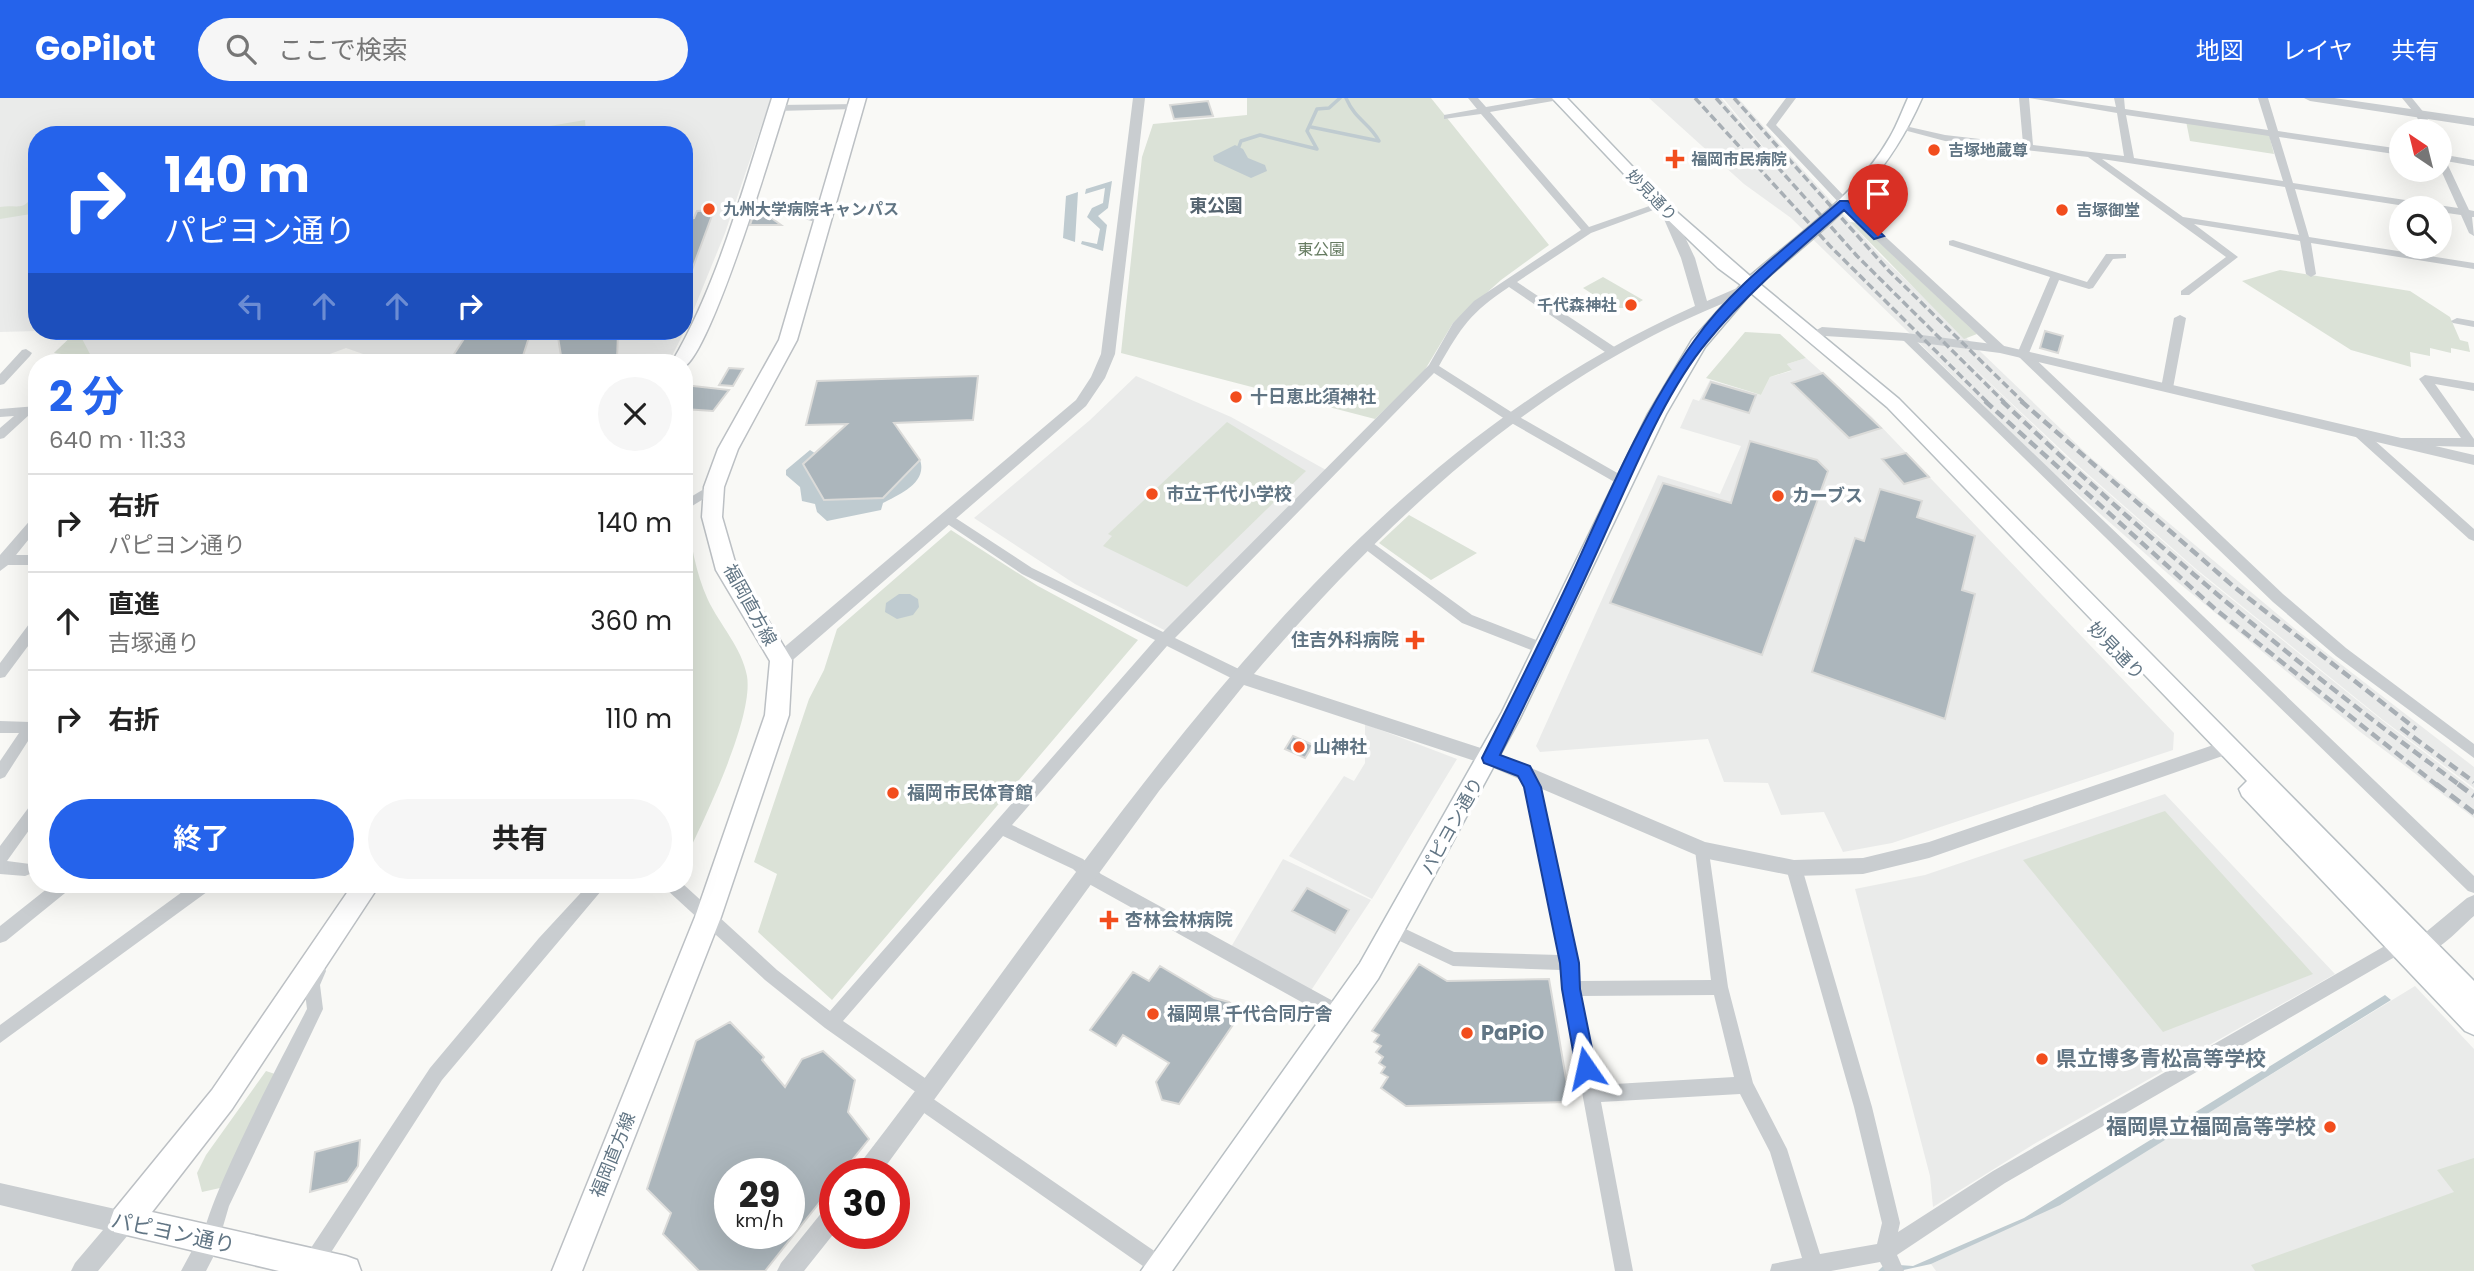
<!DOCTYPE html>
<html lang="ja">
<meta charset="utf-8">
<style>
body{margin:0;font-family:Poppins,"Noto Sans JP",sans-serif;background:#f6f6f6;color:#222;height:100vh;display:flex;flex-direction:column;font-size:26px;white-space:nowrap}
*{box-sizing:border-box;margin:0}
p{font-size:23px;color:#767676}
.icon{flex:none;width:38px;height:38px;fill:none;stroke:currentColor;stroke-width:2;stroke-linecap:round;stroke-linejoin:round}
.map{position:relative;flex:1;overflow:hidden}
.sheet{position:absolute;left:28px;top:256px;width:665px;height:539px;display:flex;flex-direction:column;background:#fff;border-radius:28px;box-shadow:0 7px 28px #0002}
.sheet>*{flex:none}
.top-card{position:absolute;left:28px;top:28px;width:665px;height:214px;border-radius:28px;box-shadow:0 7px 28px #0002;background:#2563eb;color:#fff;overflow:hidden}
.needle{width:46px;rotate:325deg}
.controls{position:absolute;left:2389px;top:21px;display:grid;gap:14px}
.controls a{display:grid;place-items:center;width:63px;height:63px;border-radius:50%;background:#fff;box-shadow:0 7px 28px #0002;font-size:35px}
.speed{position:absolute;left:714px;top:1060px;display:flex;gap:14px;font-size:35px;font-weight:700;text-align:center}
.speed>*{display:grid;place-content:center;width:91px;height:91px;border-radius:50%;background:#fff;box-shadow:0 7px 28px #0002;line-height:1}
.speed small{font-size:18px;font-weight:400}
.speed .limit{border:10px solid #d22;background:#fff;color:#111}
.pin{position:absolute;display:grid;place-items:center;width:60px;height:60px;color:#fff;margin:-72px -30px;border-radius:50% 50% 50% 0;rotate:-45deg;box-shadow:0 0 7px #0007}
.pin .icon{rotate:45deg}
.me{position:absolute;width:77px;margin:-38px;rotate:349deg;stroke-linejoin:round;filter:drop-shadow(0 0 5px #0008)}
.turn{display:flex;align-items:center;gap:24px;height:147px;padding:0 21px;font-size:32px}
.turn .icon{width:91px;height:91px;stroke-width:2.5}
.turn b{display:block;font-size:49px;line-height:60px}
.lanes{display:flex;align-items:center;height:66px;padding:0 21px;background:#0003;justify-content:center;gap:35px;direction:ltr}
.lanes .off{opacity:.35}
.round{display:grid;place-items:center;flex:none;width:74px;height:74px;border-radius:37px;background:#f6f6f6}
.headline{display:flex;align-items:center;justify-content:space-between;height:119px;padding:0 21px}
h1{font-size:42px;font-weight:700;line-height:52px;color:#2563eb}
.action{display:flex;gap:14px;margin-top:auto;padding:14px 21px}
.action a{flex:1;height:80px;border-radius:42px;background:#2563eb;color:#fff;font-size:28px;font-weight:700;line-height:80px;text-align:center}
.action a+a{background:#f6f6f6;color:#222}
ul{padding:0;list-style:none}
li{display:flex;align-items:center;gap:21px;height:98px;padding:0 21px;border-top:2px solid #e0e0e0}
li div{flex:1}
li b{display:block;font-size:26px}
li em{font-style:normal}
header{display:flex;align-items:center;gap:42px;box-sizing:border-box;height:98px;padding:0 35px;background:#2563eb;color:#fff}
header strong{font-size:33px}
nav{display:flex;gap:38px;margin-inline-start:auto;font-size:24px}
.search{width:490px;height:63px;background:#f6f6f6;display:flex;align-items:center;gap:18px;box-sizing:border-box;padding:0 24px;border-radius:38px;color:#767676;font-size:26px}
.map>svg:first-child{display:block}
</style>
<header>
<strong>GoPilot</strong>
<div class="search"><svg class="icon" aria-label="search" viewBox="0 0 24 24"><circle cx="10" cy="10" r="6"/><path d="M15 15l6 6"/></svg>ここで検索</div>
<nav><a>地図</a><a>レイヤ</a><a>共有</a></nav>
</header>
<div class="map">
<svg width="2474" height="1173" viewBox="0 0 2474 1173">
<rect width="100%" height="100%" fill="#f9f9f6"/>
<path fill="#eaebea" d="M0 0H771L725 135 687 228 669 264H386L346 250 308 264H87L91 260 54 255 77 233H684V37H37V233L0 234Z
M1649 0H1721L1782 72 1723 0H1738L1879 156 2090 359 2294 530 2474 669V690L2383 622 2196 471 2074 364 1943 241 2071 363 2198 474 2383 623 2474 692V720L2359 633 2174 481 2048 370 1791 120 1744 86Z
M1806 260 1872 319 2174 635 2173 652 1892 745 1843 754 1824 714 1781 717 1768 685 1724 684 1708 641 1540 654 1536 648 1658 377 1720 396 1741 348 1680 330 1693 301 1699 303 1710 282 1761 297 1770 279 1791 273 1787 266Z
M1136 278 1231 319 1326 372 1166 533 1075 486 974 420 1090 322Z
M1365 626 1457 661 1372 801 1289 758 1344 678 1354 683 1365 665Z
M2165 696 2335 876 2034 1046 1933 1109 1930 1078 1855 791 1925 777Z
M1283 761 1371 802 1310 894 1231 849Z
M2415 888 2474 951V1173H1936L1931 1166 2060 1106Z"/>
<path fill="#dbe2d7" d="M1247 0H1431L1549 147 1501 182 1453 225 1423 275 1375 321 1121 255 1142 59 1153 26 1247 17Z
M585 22 586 37H544V29Z
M2186 23 2269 36 2274 56 2190 43Z
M35 93 37 115 0 121V109C17 106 25 115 35 93Z
M1850 124 1859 125 1977 236 1964 241Z
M2280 172 2410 193 2450 219 2460 242 2468 244 2470 254 2451 250V255L2430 250V258L2410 254 2411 269 2351 252 2242 183Z
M1603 179 1643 202C1616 219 1609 206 1583 190Z
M78 233 92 260 54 255 77 233Z
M1745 234 1780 236 1806 260 1787 266 1792 272 1770 279 1761 297 1706 280Z
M1227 324 1306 373 1187 489 1103 448 1112 438 1108 436Z
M687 414C691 446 695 473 708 502 720 527 742 550 747 578 754 621 703 723 684 764V421Z
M1409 417 1477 455 1431 482 1379 445Z
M951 432 1038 488 1138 542 832 902 758 834 777 776 754 764 809 601 824 572 837 531Z
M2165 713 2313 876 2163 934 2023 762Z
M266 973 275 976 220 1090 202 1094 197 1075 206 1057Z
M2474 1060V1173H2255L2251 1167 2454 1094 2437 1072Z"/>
<path fill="#bfcbd0" d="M1235 47 1243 51 1248 60 1265 67 1267 73 1251 80 1214 63 1213 58Z
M1112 83 1108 110 1098 118 1107 127 1103 153 1081 146 1082 143 1097 146 1100 131 1087 119 1092 110 1103 105 1105 90 1085 96 1086 91Z
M1078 94 1075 144 1063 140 1066 98Z
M810 352 883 400 920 362C928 385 898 397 883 405L881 412 827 423 817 414 815 406 802 403 800 389 786 377V372Z
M899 496H910L918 501 919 509 913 517 897 521 885 514 886 505Z
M2385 897 2391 902 2060 1107 1931 1166 1899 1173H1878L1885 1166 1913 1168 2024 1120Z"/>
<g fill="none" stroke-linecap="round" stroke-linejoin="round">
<path stroke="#bfcbd0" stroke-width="3.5" d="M1311 29 1379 43C1369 24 1356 23 1346 0
M1237 54 1241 43 1260 37 1317 51 1307 33 1317 11 1329 10 1340 0"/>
</g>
<path fill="#acb6bc" stroke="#dbdbd9" stroke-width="2" fill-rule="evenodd" d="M1208 3 1213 18 1174 21 1170 7Z
M714 112 686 188H684V129L688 121 694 120 697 113Z
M755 112 763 114 781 127H750Z
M469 233H531L521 264H449Z
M557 233H618L617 264H562Z
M2045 233 2063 238 2058 255 2040 250Z
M729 270 743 271 733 288 719 287Z
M1823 275 1881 330 1849 340 1792 285Z
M978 278 973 322 894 325 920 362 883 400 824 402 803 366 847 326 806 327 817 283Z
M1711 284 1756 297 1749 315 1703 301Z
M684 287 729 292 713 313 684 311Z
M1750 343 1817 362 1828 373 1762 557 1610 505 1663 385 1731 405Z
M1906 355 1929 379 1904 386 1882 361Z
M1880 391 1922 403 1917 419 1975 438 1962 492 1975 496 1945 621 1812 574 1855 440 1864 443Z
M1293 638 1313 647 1305 660 1285 651Z
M1307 790 1349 812 1335 835 1292 813Z
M1419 866 1447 883 1549 881 1570 1004 1406 1008 1381 990 1388 979 1381 975 1385 969 1379 965 1383 959 1376 954 1381 948 1374 944 1379 937 1372 933Z
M1160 868 1214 900 1229 904 1241 915 1179 1006 1162 1002 1156 984 1169 965 1123 937 1116 948 1090 932 1133 874 1149 883Z
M730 924 764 959 762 962 785 989 802 961 823 953 855 982 848 1014 869 1041 841 1076H835V1085L765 1173H699L663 1136 671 1115 647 1091 696 943ZM730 1076H789V1136H730Z
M360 1042 358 1068 347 1084 310 1094 315 1054Z"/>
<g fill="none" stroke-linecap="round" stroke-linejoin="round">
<g stroke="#b8bfc3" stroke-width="3">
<path id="secondary" d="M1552 0H1567L1671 109 1750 178C1798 136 1858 96 1890 39 1897 27 1902 13 1908 0H1922C1883 89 1831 124 1760 186L1899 301 2474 883V937L2465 933 2242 698 2239 691 2247 683 1887 309 1751 195 1705 249 1666 316 1520 620 1378 881 1172 1173H1141L1360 865 1502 614 1648 316 1692 242 1741 187 1718 170 1661 115Z"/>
</g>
<g stroke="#bcc0c4" stroke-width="3">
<path id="primary" d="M772 0H788C775 42 712 253 684 269V264H672C718 186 744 87 772 0Z
M850 0H866L797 242 738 351 724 389 722 419 737 471 792 562 789 617 721 819 582 1173H552L695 819 765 617 770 563 716 472 702 419 704 389 718 351 779 242Z
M353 786H380L232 1011 152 1114 346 1158 357 1162 361 1173H279L114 1134 110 1123 114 1112 212 992Z"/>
</g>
<path fill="#c9cdd0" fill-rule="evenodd" d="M1468 0H1478L1486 9 1537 0H1558L1553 3 1490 14 1589 129 1658 105 1667 107 1591 135 1517 184 1616 250V256H1608L1509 189C1470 215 1462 228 1439 268L1516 317 1626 380 1628 383 1626 386H1618L1508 323 1434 275 1175 540 1247 575 1249 579 1247 583H1237L1167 548 1012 727 1083 761 1101 776 1344 909 1346 915 1344 921 1338 923 1332 921 1089 786 1073 771 1003 738 843 923 935 987 938 993 932 1000 1166 1161 1168 1168 1166 1173H1150L917 1010 914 1004 920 997 825 930 765 882 666 791 664 786H683L777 872 830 913 1155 542 1022 476 943 423 941 420 943 417H951L1032 470 1163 534 1429 267 1453 225 1474 203 1581 132 1481 16 1444 21V17L1477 11Z
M1786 0H1796L1776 27 1865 120 2004 248V254H1996L1857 124 1768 29 1766 27Z
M2019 0H2052L2116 9 2114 0H2124L2125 11 2268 32 2258 0H2268L2278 33 2401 51V57L2279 39 2293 85 2458 110 2440 70V56L2474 62V68L2446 63 2469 112 2474 113V119H2472L2474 138 2469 135 2461 117 2440 114V110H2418L2295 91 2309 139 2474 165V171L2311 145 2316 176 2311 179 2306 176 2300 143 2194 126 2238 159 2189 197H2181V193L2226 159 2088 59 1945 43 1900 31 1905 28 1945 37 2023 46ZM2029 0 2117 15 2124 58 2033 47ZM2126 17 2269 38 2283 83 2134 60ZM2102 61 2285 89 2299 137 2183 119Z
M2402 0H2412L2425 16 2433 33H2423L2416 17Z
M859 6 861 8 856 11 777 13 772 10 777 7Z
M747 101 828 121 829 123 824 126 743 106 742 104Z
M1953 142 2087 184 2106 156H2126V160L2113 161 2093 190 2089 191 2059 182 2029 255 2283 496 2346 550 2474 646V660L2336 558 2273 504 2019 259 2017 256 2050 179 1949 147V143Z
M2180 217 2186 220 2173 290 2167 294 2161 290 2174 220Z
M2457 220 2474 223V229L2453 225 2451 223Z
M1906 235 1910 237 2474 778V795L2468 793 1902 241V237Z
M26 251 32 255 30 258 4 286 0 287V276L22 252Z
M2425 277 2474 285V293L2435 286 2474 341V349L2394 347 2392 344 2394 341 2398 340H2461L2419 281Z
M37 308V316L29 317 4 340 0 341V330L14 318 0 319V311Z
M2360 332 2364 333 2474 431V443L2469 441 2356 339 2354 336 2356 333Z
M714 385 720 389 718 392 684 413V403Z
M37 418V431L16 457H37V467H8L0 473V457L33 419Z
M1366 440 1472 517 1549 547 1551 551 1549 555H1539L1462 525 1361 448 1360 445 1361 442Z
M37 521V536L5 579 0 580V565L32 522Z
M0 623 30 624 37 629 5 679 0 681V663L19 635H0Z
M1524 667 1529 669 1539 689 1577 865 1579 883 1711 882 1695 752 1698 747 1703 745 1708 747 1728 889 1753 985 1787 1051 1820 1156 1877 1146 1882 1125 1854 1009 1786 770 1789 765 1794 763 1799 765 1802 770 1872 1009 1900 1125 1898 1134 1993 1073 2383 849 2403 843 2409 845 2411 850 2409 855 2393 860 2005 1085 1897 1157 1904 1173H1885L1880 1164 1831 1173H1770L1772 1166 1802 1160 1770 1054 1740 996 1601 1004 1633 1173H1615L1563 891 1561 872 1453 868 1387 837 1385 832 1387 827 1393 825 1454 854 1559 857 1525 689 1517 673 1519 669ZM1714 897 1734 979 1598 987 1581 898Z
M37 703V721L7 763 30 766 33 771 30 776 25 778 0 776V748L32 705Z
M53 786H72L70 791 6 843 0 845V828Z
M193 786H213L211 791 0 945V927Z
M589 786H607L442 982 319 1173H305L303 1166 305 1159 430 970 539 840Z
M318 866 324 868 326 873 320 887 323 911 229 1108 217 1149 210 1151 203 1149C194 1125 290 944 307 911L304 887 312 868Z"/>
<path fill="#c9cdd0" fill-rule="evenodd" d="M1133 0H1145L1115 256 1105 280 1086 308 787 567H775L772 562 775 557 1076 302 1091 279 1101 256Z
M2304 0H2334L2474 20V28L2310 3Z
M1666 108 1672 112 1695 160 1707 203 1751 184 1758 188 1756 191C1722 206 1687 220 1654 237 1497 317 1368 444 1254 576L1496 655 1705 744 1794 762 1863 760 1929 744 2228 642 2234 644 2237 649 2234 654 1929 760 1863 776 1794 778 1703 760 1484 666 1244 587 1159 693 880 1076H855L858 1068C1102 754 1316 377 1695 208L1681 160 1660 112Z
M1822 229 1906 235 2000 247 2474 357V367L2000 255 1906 243 1825 238 1816 242 1811 241V235Z
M2474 797V818C2456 833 2432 865 2406 855L2403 849 2406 843 2420 839 2467 800Z
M0 1085 133 1115 136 1123 133 1131 98 1173H71L75 1165 103 1132 0 1107Z
M835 1105V1134L804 1173H777L781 1165 827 1108Z
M210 1130 218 1134 222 1142 206 1173H181L202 1134Z"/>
<use href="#secondary" fill="#fff" fill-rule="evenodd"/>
<use href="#primary" fill="#fff" fill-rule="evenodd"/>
<path stroke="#a8afb5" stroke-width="3.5" stroke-dasharray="8 3.5" stroke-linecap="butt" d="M1695 0 1830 148 1987 304
M1716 0 1857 158 2004 304
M1734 0 1889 173 2023 304"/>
<path stroke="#a8afb5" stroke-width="4.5" stroke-dasharray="10 5" stroke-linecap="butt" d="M1985 303 2215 511 2438 688
M2002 303C2147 441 2299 570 2461 688
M2021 303 2233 488 2416 631
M2401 630 2474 684"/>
<path stroke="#a8afb5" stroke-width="5" stroke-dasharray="12 6" stroke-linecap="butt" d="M2436 686 2474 715
M2458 686 2474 698"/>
</g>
<path fill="#2563eb" stroke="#184099" stroke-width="2" d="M1840 103H1848L1884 138 1874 141 1844 112C1796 154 1747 195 1707 244 1665 294 1632 377 1605 436 1572 511 1536 584 1500 657L1530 668 1541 689 1579 865 1580 891 1596 970 1593 976 1586 979 1579 976 1576 970 1562 891 1560 865 1524 689 1518 678 1484 665 1482 660C1513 598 1544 537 1573 474 1609 395 1644 313 1694 243 1732 188 1791 146 1840 103Z"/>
<g fill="#f24d1d" stroke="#fff" stroke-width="2.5">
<circle cx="1934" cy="52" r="7"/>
<path d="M1671.5 50.5h7v7h7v7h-7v7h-7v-7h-7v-7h7z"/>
<circle cx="709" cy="111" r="7"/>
<circle cx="2062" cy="112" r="7"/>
<circle cx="1631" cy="207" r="7"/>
<circle cx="1236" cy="299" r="7"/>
<circle cx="1152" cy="396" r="7"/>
<circle cx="1778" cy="398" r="7"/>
<path d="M1411.5 531.5h7v7h7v7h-7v7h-7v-7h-7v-7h7z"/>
<circle cx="1299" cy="649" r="7"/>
<circle cx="893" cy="695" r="7"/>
<path d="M1105.5 811.5h7v7h7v7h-7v7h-7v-7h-7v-7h7z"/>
<circle cx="1153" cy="916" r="7"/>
<circle cx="1467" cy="935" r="7"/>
<circle cx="2042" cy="961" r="7"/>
<circle cx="2330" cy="1029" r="7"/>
</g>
<g text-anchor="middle" stroke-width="7" stroke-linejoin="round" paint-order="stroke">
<g font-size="16" font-weight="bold" fill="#617584" stroke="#fff" text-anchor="start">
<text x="1948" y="58">吉塚地蔵尊</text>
<text x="1691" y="67">福岡市民病院</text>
<text x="723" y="117">九州大学病院キャンパス</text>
<text x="2076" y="118">吉塚御堂</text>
<text x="1617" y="213" text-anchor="end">千代森神社</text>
</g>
<g font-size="16" fill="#617584" stroke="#fff">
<text transform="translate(1652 97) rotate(46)" y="6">妙見通り</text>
</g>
<g font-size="16" fill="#667b61" stroke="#fff">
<text x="1321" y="157">東公園</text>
</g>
<g font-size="18" font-weight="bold" fill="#54636f" stroke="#fff">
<text x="1216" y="114">東公園</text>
</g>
<g font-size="18" font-weight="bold" fill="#617584" stroke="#fff" text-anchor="start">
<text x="1250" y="305">十日恵比須神社</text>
<text x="1166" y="402">市立千代小学校</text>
<text x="1792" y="404">カーブス</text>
<text x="1399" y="548" text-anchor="end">住吉外科病院</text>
<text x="1313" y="655">山神社</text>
<text x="907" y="701">福岡市民体育館</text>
<text x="1125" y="828">杏林会林病院</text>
<text x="1167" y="922">福岡県 千代合同庁舎</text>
</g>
<g font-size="18" fill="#617584" stroke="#fff">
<text transform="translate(750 507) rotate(61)" y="6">福岡直方線</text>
<text transform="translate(2116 553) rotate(46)" y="6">妙見通り</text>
<text transform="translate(1452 728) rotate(-61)" y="6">パピヨン通り</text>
<text transform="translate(613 1057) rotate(-68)" y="6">福岡直方線</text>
</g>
<g font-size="21" font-weight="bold" fill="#617584" stroke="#fff" text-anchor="start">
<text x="1481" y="942">PaPiO</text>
<text x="2056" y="968">県立博多青松高等学校</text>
<text x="2316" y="1036" text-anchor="end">福岡県立福岡高等学校</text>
</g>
<g font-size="21" fill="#617584" stroke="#fff">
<text transform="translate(173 1135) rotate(12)" y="7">パピヨン通り</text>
</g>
</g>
</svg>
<div class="controls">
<a><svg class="needle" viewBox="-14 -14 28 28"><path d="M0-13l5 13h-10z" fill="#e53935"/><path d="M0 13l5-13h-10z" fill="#767676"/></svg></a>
<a><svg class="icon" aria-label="search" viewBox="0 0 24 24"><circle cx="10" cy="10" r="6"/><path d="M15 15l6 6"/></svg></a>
</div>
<div class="speed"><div>29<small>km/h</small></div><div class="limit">30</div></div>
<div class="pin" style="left:1878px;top:138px;background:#d93025"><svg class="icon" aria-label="arrive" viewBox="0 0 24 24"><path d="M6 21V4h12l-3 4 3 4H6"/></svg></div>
<svg class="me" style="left:1586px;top:970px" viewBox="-20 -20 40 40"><path d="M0-17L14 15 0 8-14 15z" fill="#2563eb" stroke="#fff" stroke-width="4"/></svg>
<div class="top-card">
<div class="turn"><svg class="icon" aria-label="right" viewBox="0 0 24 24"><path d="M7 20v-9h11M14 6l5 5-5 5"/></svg><div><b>140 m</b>パピヨン通り</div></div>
<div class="lanes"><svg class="icon off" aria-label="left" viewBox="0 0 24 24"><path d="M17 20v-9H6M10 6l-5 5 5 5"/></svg><svg class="icon off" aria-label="ahead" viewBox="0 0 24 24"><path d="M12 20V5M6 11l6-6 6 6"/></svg><svg class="icon off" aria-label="ahead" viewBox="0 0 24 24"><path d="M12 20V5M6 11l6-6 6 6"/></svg><svg class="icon" aria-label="right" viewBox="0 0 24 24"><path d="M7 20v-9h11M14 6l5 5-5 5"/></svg></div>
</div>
<section class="sheet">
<div class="headline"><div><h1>2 分</h1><p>640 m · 11:33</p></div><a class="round"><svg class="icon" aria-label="close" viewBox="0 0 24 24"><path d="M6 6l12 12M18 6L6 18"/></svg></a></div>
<ul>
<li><svg class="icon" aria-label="right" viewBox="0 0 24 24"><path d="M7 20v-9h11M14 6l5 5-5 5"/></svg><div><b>右折</b><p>パピヨン通り</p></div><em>140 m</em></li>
<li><svg class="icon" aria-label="ahead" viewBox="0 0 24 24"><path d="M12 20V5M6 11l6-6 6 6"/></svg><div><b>直進</b><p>吉塚通り</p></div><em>360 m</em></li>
<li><svg class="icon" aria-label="right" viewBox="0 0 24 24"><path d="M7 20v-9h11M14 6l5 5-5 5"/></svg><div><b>右折</b></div><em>110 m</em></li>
</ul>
<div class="action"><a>終了</a><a>共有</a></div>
</section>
</div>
